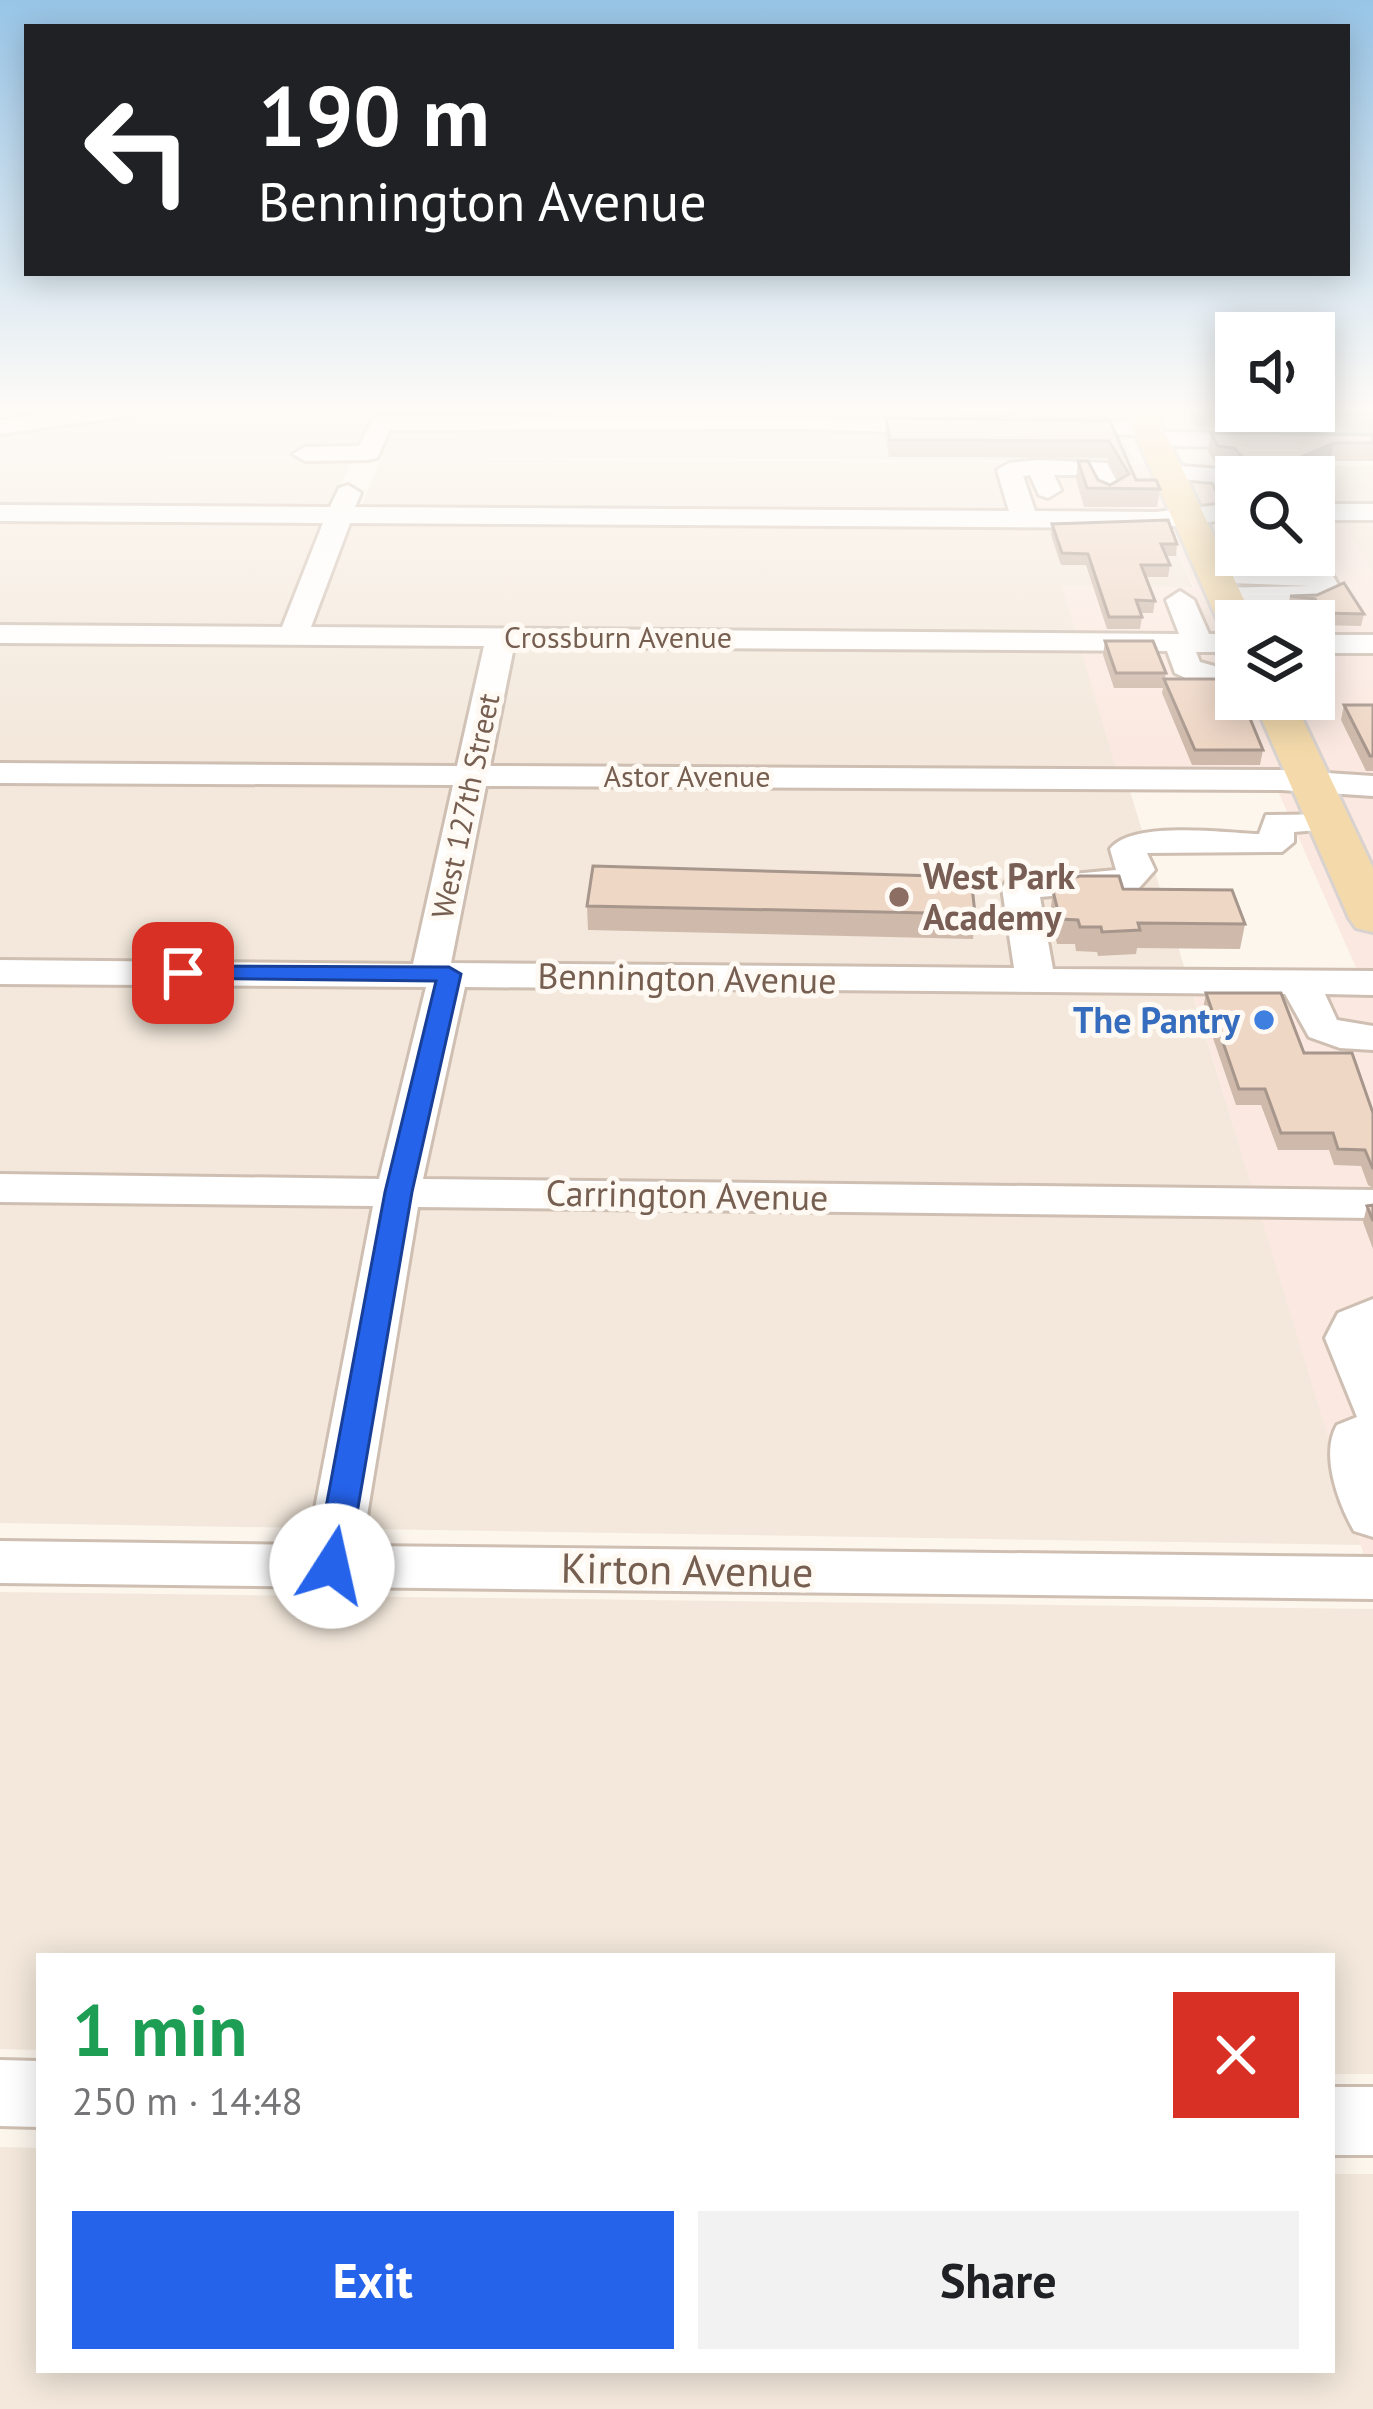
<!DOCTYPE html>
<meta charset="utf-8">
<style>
body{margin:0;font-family:"PT Sans",sans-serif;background:#f2f2f2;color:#202124;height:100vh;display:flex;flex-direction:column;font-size:45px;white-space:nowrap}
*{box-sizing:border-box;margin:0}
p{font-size:39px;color:#757577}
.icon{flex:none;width:66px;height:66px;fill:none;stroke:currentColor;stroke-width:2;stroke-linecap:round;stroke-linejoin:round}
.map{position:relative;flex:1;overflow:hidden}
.details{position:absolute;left:36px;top:1953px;width:1299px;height:420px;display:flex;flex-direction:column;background:#fff;border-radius:0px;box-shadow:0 6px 30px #0003}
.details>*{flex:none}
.hud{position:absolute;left:24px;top:24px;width:1326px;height:252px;border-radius:0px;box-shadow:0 6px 30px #0003;background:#202124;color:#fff;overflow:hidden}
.tools{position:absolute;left:1215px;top:312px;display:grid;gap:24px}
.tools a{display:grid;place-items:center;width:120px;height:120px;border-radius:0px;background:#fff;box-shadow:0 6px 30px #0003;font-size:60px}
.pin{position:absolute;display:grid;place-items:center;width:102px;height:102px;color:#fff;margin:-51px;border-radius:24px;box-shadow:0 6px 18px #0006}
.me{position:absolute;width:132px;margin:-66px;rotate:10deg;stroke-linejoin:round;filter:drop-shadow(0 0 9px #0008)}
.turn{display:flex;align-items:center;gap:42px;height:252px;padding:0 36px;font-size:54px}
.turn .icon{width:156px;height:156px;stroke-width:2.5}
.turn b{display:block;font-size:84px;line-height:102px}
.round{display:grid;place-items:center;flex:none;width:126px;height:126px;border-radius:0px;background:#f2f2f2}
.summary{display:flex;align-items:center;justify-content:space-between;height:204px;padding:0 36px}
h1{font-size:72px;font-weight:600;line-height:90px;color:#1e9e55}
.action{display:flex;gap:24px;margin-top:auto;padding:24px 36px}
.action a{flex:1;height:138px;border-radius:0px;background:#2563eb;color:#fff;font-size:48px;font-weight:600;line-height:138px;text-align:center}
.action a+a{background:#f2f2f2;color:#202124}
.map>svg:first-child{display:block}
</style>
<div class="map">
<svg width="1373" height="2409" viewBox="0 0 1373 2409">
<rect width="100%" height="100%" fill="#fcf6ed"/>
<path fill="#f3e8db" d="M0 455 354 458 328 509 0 507Z
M381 458 991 462 1008 512 360 509Z
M1308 466H1373V573Z
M0 520 1167 529 1193 587 1081 633 1363 1545 0 1523Z
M0 1592 1373 1609V2074H1332V1956H39V2050L0 2049Z
M0 2147 39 2148V2370H1332V2174H1373V2409H0Z"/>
<path fill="#fbe9e1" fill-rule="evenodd" d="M991 462 1308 466 1373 573V1585L1186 971 1358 972 1269 771 1116 769 1062 586 1194 587 1167 530 1011 528ZM1236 477H1314V555H1236ZM1236 621H1314V699H1236Z"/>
<path fill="#ece6e1" d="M108 407H1105L1135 461 0 455V423Z"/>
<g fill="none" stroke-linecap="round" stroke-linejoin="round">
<g stroke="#cebfb2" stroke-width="6">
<path id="minor" d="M92 407H154L143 414 0 434V420Z
M909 407H1019L1008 414 933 415V419L955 422 959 427 947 434 805 429 390 430 377 458 368 460 305 461 293 454 305 447 359 446 373 418 381 416 911 419Z
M1055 421H1148L1156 423 1157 432 1373 434V448L1153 446 1145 444 1144 435 1047 433 1043 428Z
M1039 460 1107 463 1122 491 1109 499 1100 496 1089 475H1054L1061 490 1048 498 1039 495 1030 475 1023 476 1035 511 1156 512 1236 503V519L1156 528 350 523 311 627 1179 634 1166 600 1180 591 1194 600 1209 634H1236V652H1196L1200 662 1236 672V690L1200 685 1175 673 1167 651 514 647 490 766 1281 770 1373 776V796L1281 790 486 786 451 963 1014 968 1002 888 1007 880 1116 870 1110 849C1132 820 1224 833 1259 834L1266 815 1342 814 1347 821 1342 828 1294 832V842L1282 852 1147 853 1155 870 1139 888 1040 897 1053 969 1373 971V995L1325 994 1337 1020 1373 1026V1050L1340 1048 1309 1037 1285 994 465 987 423 1179 1373 1190V1218L418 1207 362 1546 1373 1557V1599L0 1583V1541L308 1545 373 1206 0 1202V1174L379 1179 426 987 0 984V960L413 964 453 785 0 783V763L457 766 484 646 0 643V625L282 627 323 523 0 521V505L330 507 339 488 348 485 361 493 355 507 1009 511 997 470 1009 463Z
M1169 465 1231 470 1236 478V501L1221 497 1213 482 1160 477 1157 472 1160 467Z
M1314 504H1373V520H1314Z
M1216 568 1332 574 1341 590 1313 603 1224 602 1214 600 1210 594 1214 588 1311 586 1206 582 1202 576 1206 570Z
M1314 635H1373V653H1314Z
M1373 1299V1537L1354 1531C1338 1503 1320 1454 1337 1425L1357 1417 1325 1338 1338 1313Z
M0 2060 39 2061V2127L0 2126Z
M1332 2087H1373V2155H1332Z"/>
</g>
<g stroke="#d9d2ce" stroke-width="6">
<path id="major" d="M1123 407H1153L1254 621H1236V632L1223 629 1218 621Z
M1253 699H1293L1373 868V932L1356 928 1349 918Z"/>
</g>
<use href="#minor" fill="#fff" fill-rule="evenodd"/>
<use href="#major" fill="#f4daab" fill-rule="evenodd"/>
</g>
<path fill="#ceb9aa" d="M1192 407H1373V431L1196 428 1190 417Z
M886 418 1110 421 1136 480 1160 489 1157 507H1084L1076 479 1078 461 1098 480 1110 485 1119 479 1107 458 889 457 885 435Z
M1211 433 1373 435V461H1330L1293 477H1247L1239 475 1231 466 1215 464 1208 451Z
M1052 524 1177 544 1176 556H1166L1170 565 1168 577H1146L1155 601 1153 613H1141L1142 617 1140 629H1107L1086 565H1061L1051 535Z
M1275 555H1314L1329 556 1326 569 1280 567Z
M1317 595 1364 614 1361 626 1321 625 1312 611 1288 607 1290 596Z
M1105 641 1166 673 1165 679 1263 750 1260 765H1192L1162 693 1163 688H1114L1103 655Z
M1344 705H1373V771H1366L1341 720Z
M1067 879 1123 889 1245 924 1240 949 1137 948 1136 954 1098 956 1097 952 1076 951 1075 944H1057L1050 915 1053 891H1066Z
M587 906 975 914 973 939 588 930Z
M1206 993 1304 1053 1373 1113V1188L1368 1185 1361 1166 1334 1165 1329 1150H1278L1261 1105H1236L1203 1009Z
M1373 1205V1249L1363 1222 1367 1206Z"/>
<path fill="#a7968b" d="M1334 443 1330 461 1293 477H1276L1278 467Z"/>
<path fill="#efd7c6" stroke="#a7968b" stroke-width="3" d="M1197 407H1236V411H1314V407H1373V413L1199 410Z
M886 418 1110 421 1136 480H1156L1160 489 1087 488 1078 461H1088L1098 480 1110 485 1129 474 1109 441 890 440Z
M1211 433 1373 435V443H1334L1278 467 1242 457 1234 448 1218 446Z
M1168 520 1177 544H1161L1170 565H1141L1155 601 1136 600 1142 617H1109L1088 554 1062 553 1052 524Z
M1314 543H1321L1329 556 1314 555Z
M1344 583 1364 614 1323 613 1315 599 1290 596 1317 595Z
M1105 641H1153L1166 673H1116Z
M1164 679H1234L1236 684V699H1242L1263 750H1195Z
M1344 705H1373V756H1370Z
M593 866 971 877 975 914 587 906Z
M1080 876H1119L1123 889 1232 890 1245 924 1138 923 1140 930 1102 932 1101 927H1080L1078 920 1060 919 1053 891H1070L1067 879Z
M1206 993H1281L1304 1053H1352L1373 1113V1169L1365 1150 1338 1149 1333 1133H1281L1265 1089H1239Z
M1373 1205V1221L1367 1206Z"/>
<linearGradient id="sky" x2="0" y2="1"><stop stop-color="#98c5e7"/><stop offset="0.55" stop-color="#fefbf7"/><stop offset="1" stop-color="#fefbf7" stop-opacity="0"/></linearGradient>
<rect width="1373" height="744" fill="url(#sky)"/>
<path fill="#2563eb" stroke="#184099" stroke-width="3" d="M183 966 449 967 461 974 412 1192 348 1566 343 1575 332 1579 320 1575 315 1566 385 1192 436 981 174 978 171 973Z"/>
<circle fill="#8d6e63" stroke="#fefaf3" stroke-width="4.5" cx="899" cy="897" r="12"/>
<circle fill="#3f7fe0" stroke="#fefaf3" stroke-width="4.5" cx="1264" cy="1020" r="12"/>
<g text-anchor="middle" stroke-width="10" stroke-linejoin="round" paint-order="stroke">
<g font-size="30" fill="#765e50" stroke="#fefaf3">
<text x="618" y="648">Crossburn Avenue</text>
<text x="687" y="787">Astor Avenue</text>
<text transform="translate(466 806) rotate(-78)" y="10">West 127th Street</text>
</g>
<g font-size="36" font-weight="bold" fill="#785e54" stroke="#fefaf3" text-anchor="start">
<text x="923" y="889">West Park<tspan x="923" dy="41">Academy</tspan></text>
</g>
<g font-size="36" fill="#765e50" stroke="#fefaf3">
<text transform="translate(687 978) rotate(1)" y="13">Bennington Avenue</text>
<text transform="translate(687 1195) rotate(1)" y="13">Carrington Avenue</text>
</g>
<g font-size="36" font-weight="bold" fill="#366cbe" stroke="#fefaf3" text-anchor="end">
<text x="1240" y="1033">The Pantry</text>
</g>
<g font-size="42" fill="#765e50" stroke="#fefaf3">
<text transform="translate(687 1570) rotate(1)" y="15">Kirton Avenue</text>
</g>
</g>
</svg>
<div class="tools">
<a><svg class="icon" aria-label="sound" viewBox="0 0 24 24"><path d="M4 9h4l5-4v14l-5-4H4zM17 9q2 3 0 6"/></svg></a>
<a><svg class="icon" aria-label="search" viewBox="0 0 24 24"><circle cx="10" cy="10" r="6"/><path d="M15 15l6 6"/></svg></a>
<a><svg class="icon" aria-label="layers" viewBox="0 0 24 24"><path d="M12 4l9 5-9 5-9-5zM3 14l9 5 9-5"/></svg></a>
</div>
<div class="pin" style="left:183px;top:973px;background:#d93025"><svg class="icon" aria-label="arrive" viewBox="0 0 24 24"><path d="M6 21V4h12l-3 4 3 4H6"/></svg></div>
<svg class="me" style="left:332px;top:1566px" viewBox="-20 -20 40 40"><circle r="19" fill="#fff"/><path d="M0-13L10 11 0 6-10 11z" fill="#2563eb"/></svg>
<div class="hud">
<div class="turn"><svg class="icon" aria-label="left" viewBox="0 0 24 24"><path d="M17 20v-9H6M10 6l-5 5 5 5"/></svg><div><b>190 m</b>Bennington Avenue</div></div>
</div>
<section class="details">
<div class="summary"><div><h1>1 min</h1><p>250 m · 14:48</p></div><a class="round" style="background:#d93025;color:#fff"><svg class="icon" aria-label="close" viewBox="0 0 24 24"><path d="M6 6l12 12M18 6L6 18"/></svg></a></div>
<div class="action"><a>Exit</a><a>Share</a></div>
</section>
</div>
